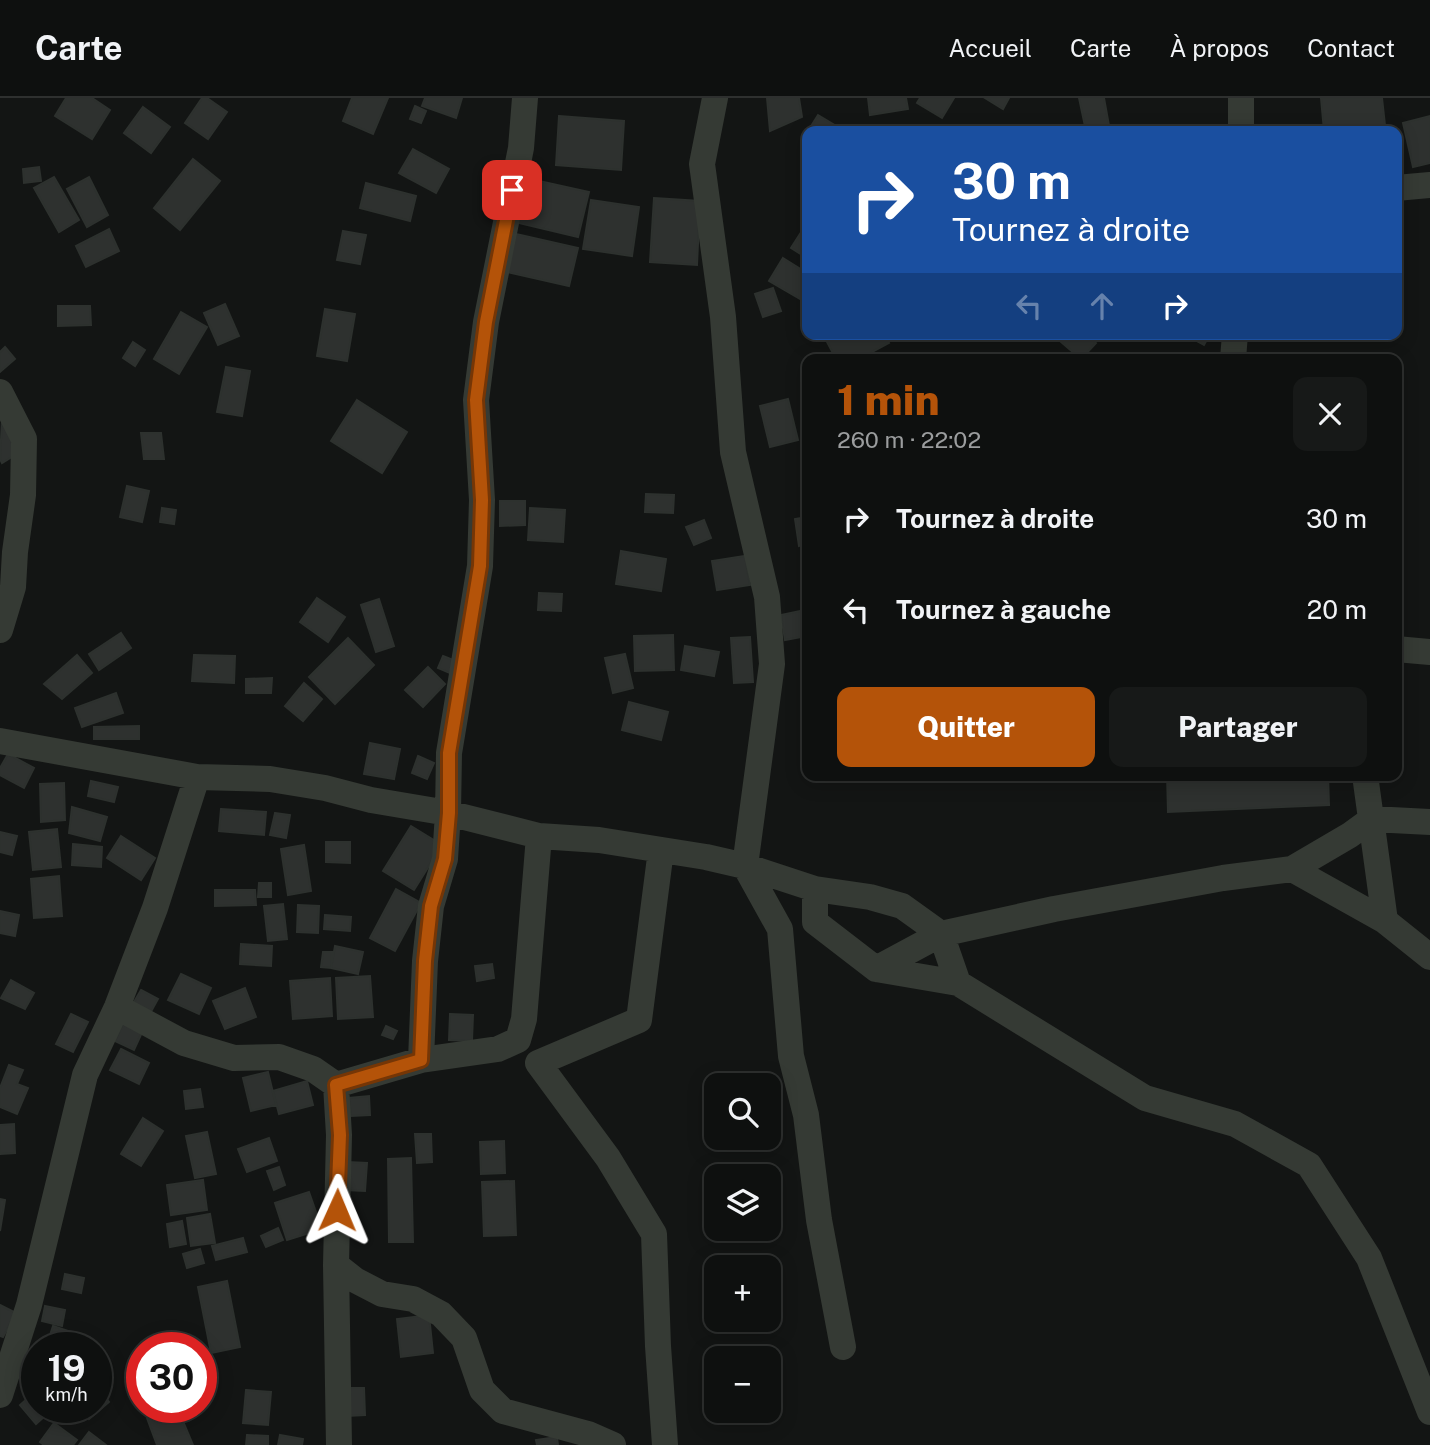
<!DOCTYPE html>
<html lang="fr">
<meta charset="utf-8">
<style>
body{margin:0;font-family:"Public Sans",sans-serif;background:#171918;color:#f1f3f6;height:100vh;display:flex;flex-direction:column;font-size:26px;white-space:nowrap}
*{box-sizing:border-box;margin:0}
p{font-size:23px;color:#9b9d9e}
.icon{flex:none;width:38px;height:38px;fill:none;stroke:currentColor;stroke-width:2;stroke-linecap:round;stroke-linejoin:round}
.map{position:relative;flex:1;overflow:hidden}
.side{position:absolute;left:802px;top:256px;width:600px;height:427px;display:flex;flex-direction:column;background:#0e100f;border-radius:14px;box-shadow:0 4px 18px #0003,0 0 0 2px #2e302f}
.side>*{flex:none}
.banner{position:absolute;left:802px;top:28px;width:600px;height:214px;border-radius:14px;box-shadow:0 4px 18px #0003,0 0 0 2px #2e302f;background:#1a4fa0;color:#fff;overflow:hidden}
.buttons{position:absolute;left:704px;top:975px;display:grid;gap:14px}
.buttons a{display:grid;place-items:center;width:77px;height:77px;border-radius:14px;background:#0e100f;box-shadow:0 4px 18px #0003,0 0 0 2px #2e302f;font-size:35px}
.speed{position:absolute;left:21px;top:1234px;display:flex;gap:14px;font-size:35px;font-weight:700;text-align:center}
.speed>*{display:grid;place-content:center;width:91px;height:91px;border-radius:50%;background:#0e100f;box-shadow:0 4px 18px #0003,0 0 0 2px #2e302f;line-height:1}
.speed small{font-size:18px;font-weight:400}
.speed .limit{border:10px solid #d22;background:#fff;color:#111}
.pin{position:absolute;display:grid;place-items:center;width:60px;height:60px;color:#fff;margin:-30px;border-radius:14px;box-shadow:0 4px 10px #0006}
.me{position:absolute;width:77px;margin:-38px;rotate:1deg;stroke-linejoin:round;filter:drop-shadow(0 0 5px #0008)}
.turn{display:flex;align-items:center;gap:24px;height:147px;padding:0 35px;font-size:32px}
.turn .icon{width:91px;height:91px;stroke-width:2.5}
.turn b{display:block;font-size:49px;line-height:60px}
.lanes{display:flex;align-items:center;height:66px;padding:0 35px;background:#0003;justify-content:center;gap:35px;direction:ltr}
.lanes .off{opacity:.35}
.round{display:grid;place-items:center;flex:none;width:74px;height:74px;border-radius:14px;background:#171918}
.head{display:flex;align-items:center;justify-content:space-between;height:119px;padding:0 35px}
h1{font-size:42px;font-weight:800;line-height:52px;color:#b45309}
.primary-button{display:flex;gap:14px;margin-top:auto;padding:14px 35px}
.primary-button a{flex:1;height:80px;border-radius:14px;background:#b45309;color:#fff;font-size:28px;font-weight:800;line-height:80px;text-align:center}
.primary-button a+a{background:#171918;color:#f1f3f6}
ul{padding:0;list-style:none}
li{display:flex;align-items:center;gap:21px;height:91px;padding:0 35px}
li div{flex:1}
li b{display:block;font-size:26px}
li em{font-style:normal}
header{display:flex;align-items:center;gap:42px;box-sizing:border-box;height:98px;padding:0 35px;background:#0e100f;border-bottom:2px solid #2e302f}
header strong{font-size:33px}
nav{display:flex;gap:38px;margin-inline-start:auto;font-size:24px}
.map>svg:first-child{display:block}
</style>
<header>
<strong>Carte</strong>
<nav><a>Accueil</a><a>Carte</a><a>À propos</a><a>Contact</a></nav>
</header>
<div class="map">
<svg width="1430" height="1347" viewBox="0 0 1430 1347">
<rect width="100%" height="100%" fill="#131514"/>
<path fill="#2e312f" stroke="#2d312e" stroke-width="2" d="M66 0H92L110 12 92 41 55 18Z
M202 0H207L227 14 208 41 185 25Z
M352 0H388L373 36 343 23Z
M425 0H462L456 20 422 8Z
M767 0H799L802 19 770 33Z
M868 0H906L908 11 870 17Z
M920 0H954L942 20 917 5Z
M985 0H1009L1003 11Z
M1079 0H1104L1110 33H1086Z
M1321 0H1382L1385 27 1324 33Z
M415 8 426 13 421 25 410 21Z
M143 9 170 29 151 55 124 35Z
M818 17 838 29 835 33H808Z
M559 18 624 23 621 72 556 67Z
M1430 18V65L1413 69 1403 25Z
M413 51 449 71 436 95 399 75Z
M193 61 220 83 180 132 154 110Z
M39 69 41 83 24 85 23 71Z
M54 79 79 122 59 134 34 90Z
M89 79 108 117 87 129 67 91Z
M530 81 589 94 578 139 519 125Z
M366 85 416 98 410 123 360 110Z
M654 100 700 103 697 167 650 164Z
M591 102 639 109 632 158 583 151Z
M805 128 807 130V160L791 150Z
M109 131 119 153 86 169 76 148Z
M343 133 366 137 360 166 337 162Z
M516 136 578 150 569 188 507 174Z
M783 160 807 175V205L769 183Z
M773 190 781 213 763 219 755 196Z
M225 206 239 238 218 247 204 215Z
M58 208H90L91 227 58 228Z
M325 211 355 216 347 263 317 258Z
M181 214 207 229 179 276 154 261Z
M838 236H883L889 245 859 261H836L826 242Z
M1068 236H1085L1096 245 1081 261 1061 244Z
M1184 236H1210L1204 247Z
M133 244 145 252 135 268 123 260Z
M5 249 15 261 0 274V254Z
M226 269 250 273 242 318 217 314Z
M788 301 798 342 770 349 760 308Z
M357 302 407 334 382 375 331 343Z
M2 322 20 354 2 365 0 361Z
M141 335H161L164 361H144Z
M127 388 149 393 142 424 120 419Z
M646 396 674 397 673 415 645 414Z
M500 403H525V427L500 428Z
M162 410 176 412 174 426 160 424Z
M530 410 565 412 563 444 528 442Z
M807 419V446L799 448 795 421Z
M704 422 711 440 694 447 686 429Z
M621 453 666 461 661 493 616 486Z
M745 458 750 487 717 492 712 463Z
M539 495 562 496 561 513 538 512Z
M317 500 345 519 328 544 300 524Z
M379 501 394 548 376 554 361 507Z
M805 512 807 538 785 542 781 517Z
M121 535 131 550 99 572 89 556Z
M673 537 674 572 635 573 634 538Z
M750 539 753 584 734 585 731 540Z
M348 540 374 567 335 606 309 579Z
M685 548 719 554 714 578 681 572Z
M625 556 633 590 613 595 605 560Z
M77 557 92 575 62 601 44 586Z
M194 557 235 558 234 585 192 583Z
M443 558 456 563 452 576 438 570Z
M428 569 445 586 423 609 405 592Z
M272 580 271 595H246V581Z
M304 585 322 601 303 623 285 608Z
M116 595 123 615 82 629 75 610Z
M629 604 668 614 661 642 622 632Z
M139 628V641H94V629Z
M370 645 400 651 394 681 364 676Z
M8 656 34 670 24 690 0 677V670Z
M418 658 434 665 427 681 412 675Z
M1167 677H1328L1329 707 1168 714Z
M91 683 118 689 114 704 88 698Z
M64 685 65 722 41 724 40 686Z
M72 709 107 719 100 743 69 735Z
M221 711 266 714 264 737 219 733Z
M275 715 290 717 286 740 270 737Z
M411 728 442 747 414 792 383 773Z
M57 731 61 769 33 772 29 734Z
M0 734 17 738 12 757 0 754Z
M121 738 155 760 141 782 107 760Z
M326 744H350V765L326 764Z
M73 746 102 749 101 769 72 767Z
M304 747 311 793 288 797 281 751Z
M59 778 62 818 34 820 31 781Z
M259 785H271V799H258Z
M396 791 421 805 395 853 370 840Z
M215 792H255L256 807 215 808Z
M283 806 287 841 268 843 264 808Z
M298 807 319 808 318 835 297 834Z
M0 813 19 817 15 838 0 835Z
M325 817 351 819 350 833 324 831Z
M241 846 272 848 271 868 240 866Z
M335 848 363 854 358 876 331 870Z
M323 854H332L331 870 321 869Z
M492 866 494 880 477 883 475 868Z
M181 876 211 890 199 916 168 902Z
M370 878 373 919 338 921 336 880Z
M330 880 332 918 293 921 290 883Z
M11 882 34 895 25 911 1 900Z
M245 890 256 919 225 931 213 903Z
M141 892 158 901 148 919 131 909Z
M71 916 88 924 73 954 56 946Z
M450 916 473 917 472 943 449 942Z
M126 919 145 928 134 952 115 943Z
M386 928 397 933 393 941 382 937Z
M121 951 149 965 139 986 110 972Z
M9 967 23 972 17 986 28 990 17 1016 0 1009V990Z
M268 974 276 1007 251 1013 243 980Z
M307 983 313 1007 279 1016 273 993Z
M200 991 203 1009 186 1011 184 993Z
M369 998 370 1017 351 1018 349 1000Z
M143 1020 163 1033 141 1068 121 1056Z
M14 1026 15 1055 0 1056V1027Z
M207 1034 216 1076 195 1080 186 1038Z
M415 1036H431L432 1064 417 1065Z
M269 1040 277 1063 247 1074 238 1051Z
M504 1043 505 1075 481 1076 480 1044Z
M411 1060 413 1144H389L388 1061Z
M347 1064 367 1065 365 1093 345 1092Z
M279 1069 285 1087 274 1092 267 1073Z
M203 1082 207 1112 171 1117 167 1087Z
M514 1083 516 1137 484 1138 482 1084Z
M309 1094 322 1131 287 1142 275 1105Z
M0 1101 5 1102 0 1133Z
M210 1116 215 1145 191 1148 187 1120Z
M182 1123 186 1146 170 1149 167 1126Z
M278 1130 283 1142 266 1149 261 1138Z
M243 1140 247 1154 216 1162 212 1148Z
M200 1151 204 1165 187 1170 183 1156Z
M65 1176 84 1180 81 1195 62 1191Z
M227 1183 240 1249 211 1255 198 1189Z
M0 1207 16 1215 3 1239 0 1238Z
M45 1208 65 1212 62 1228 42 1223Z
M429 1217 433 1255 401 1259 397 1221Z
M53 1228 83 1238 79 1250 46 1249Z
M201 1255 211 1286 201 1288Z
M97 1290 109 1304 89 1321 80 1309H96Z
M347 1290H364L365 1317 347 1318Z
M37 1292V1309H55L36 1326 20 1307Z
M246 1292 271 1294 268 1327 243 1325Z
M177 1309 193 1347H157L147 1320Z
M54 1325 77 1342 73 1347H44L40 1344Z
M89 1334 106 1347H79Z
M247 1337 268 1338V1347H246Z
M280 1337 303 1341 302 1347H278Z
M557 1339 558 1347H537L536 1342Z"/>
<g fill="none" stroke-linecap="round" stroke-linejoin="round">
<path stroke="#353a34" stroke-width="26" d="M525 0 521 50 486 224 476 302 482 402 480 468 449 655 448 715 445 761 431 808 425 863 421 962 498 951 518 942 524 921 539 738
M715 0 702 66 723 219 733 354 767 499 772 566 745 768 780 831 791 958 806 1017 819 1122 843 1249
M1241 0V33
M1396 90 1430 87
M1233 261 1235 236
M0 294 24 341 23 397 15 454 13 489 0 532
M1396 551 1430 554
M0 643 197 679 270 681 325 690 371 702 448 715 539 738 599 742 706 759 745 768 815 791 870 799 902 808 941 836 1054 811 1223 780 1292 771 1385 823 1430 859
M1365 677 1385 823
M661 752 639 922 538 965 608 1060 654 1136 658 1248 665 1347
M1292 771 1350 737 1372 721 1430 724
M815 791V824L876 871 941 836 958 885
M876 871 958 885 1145 1000 1235 1026 1309 1067 1369 1160 1430 1314
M117 909 184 945 234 960 279 959 313 971 336 987 339 1037 336 1167 339 1347
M336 987 421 962
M336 1167 355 1182 382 1196 413 1201 441 1216 464 1240 482 1292 503 1313 588 1336 613 1347
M0 1297 29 1207 85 977 117 909 155 810 197 679"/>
</g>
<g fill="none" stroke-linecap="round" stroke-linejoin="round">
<g stroke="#753606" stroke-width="18">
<path id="route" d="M337 1112 340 1037 336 987 421 962 425 863 431 808 445 761 449 715V655L480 468 482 402 476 302 486 224 512 92"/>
</g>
<use href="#route" stroke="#b45309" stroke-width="12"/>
</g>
</svg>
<div class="buttons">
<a><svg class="icon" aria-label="search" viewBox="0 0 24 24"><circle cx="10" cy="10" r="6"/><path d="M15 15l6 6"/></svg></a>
<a><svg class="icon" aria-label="layers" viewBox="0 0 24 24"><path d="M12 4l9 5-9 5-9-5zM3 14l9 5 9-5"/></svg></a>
<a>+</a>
<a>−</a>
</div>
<div class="speed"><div>19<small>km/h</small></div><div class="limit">30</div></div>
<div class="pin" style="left:512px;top:92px;background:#d93025"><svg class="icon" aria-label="arrive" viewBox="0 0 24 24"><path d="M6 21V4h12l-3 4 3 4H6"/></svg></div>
<svg class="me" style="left:337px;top:1112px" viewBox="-20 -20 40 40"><path d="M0-17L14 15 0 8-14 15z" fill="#b45309" stroke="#fff" stroke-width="4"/></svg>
<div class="banner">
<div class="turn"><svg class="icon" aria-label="right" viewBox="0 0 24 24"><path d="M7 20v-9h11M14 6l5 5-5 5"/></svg><div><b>30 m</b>Tournez à droite</div></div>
<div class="lanes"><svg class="icon off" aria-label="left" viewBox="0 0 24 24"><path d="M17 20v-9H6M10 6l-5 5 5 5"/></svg><svg class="icon off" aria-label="ahead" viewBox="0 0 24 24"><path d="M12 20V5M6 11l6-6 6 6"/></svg><svg class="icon" aria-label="right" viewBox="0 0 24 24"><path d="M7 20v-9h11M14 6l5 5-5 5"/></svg></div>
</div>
<section class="side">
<div class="head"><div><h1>1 min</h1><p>260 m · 22:02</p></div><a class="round"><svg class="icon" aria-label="close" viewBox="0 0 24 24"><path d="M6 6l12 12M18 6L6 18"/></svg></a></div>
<ul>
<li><svg class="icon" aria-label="right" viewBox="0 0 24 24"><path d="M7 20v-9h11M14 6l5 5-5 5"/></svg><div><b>Tournez à droite</b></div><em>30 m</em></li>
<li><svg class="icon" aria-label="left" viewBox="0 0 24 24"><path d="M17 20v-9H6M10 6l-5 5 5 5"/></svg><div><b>Tournez à gauche</b></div><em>20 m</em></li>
</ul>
<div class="primary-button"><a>Quitter</a><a>Partager</a></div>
</section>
</div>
